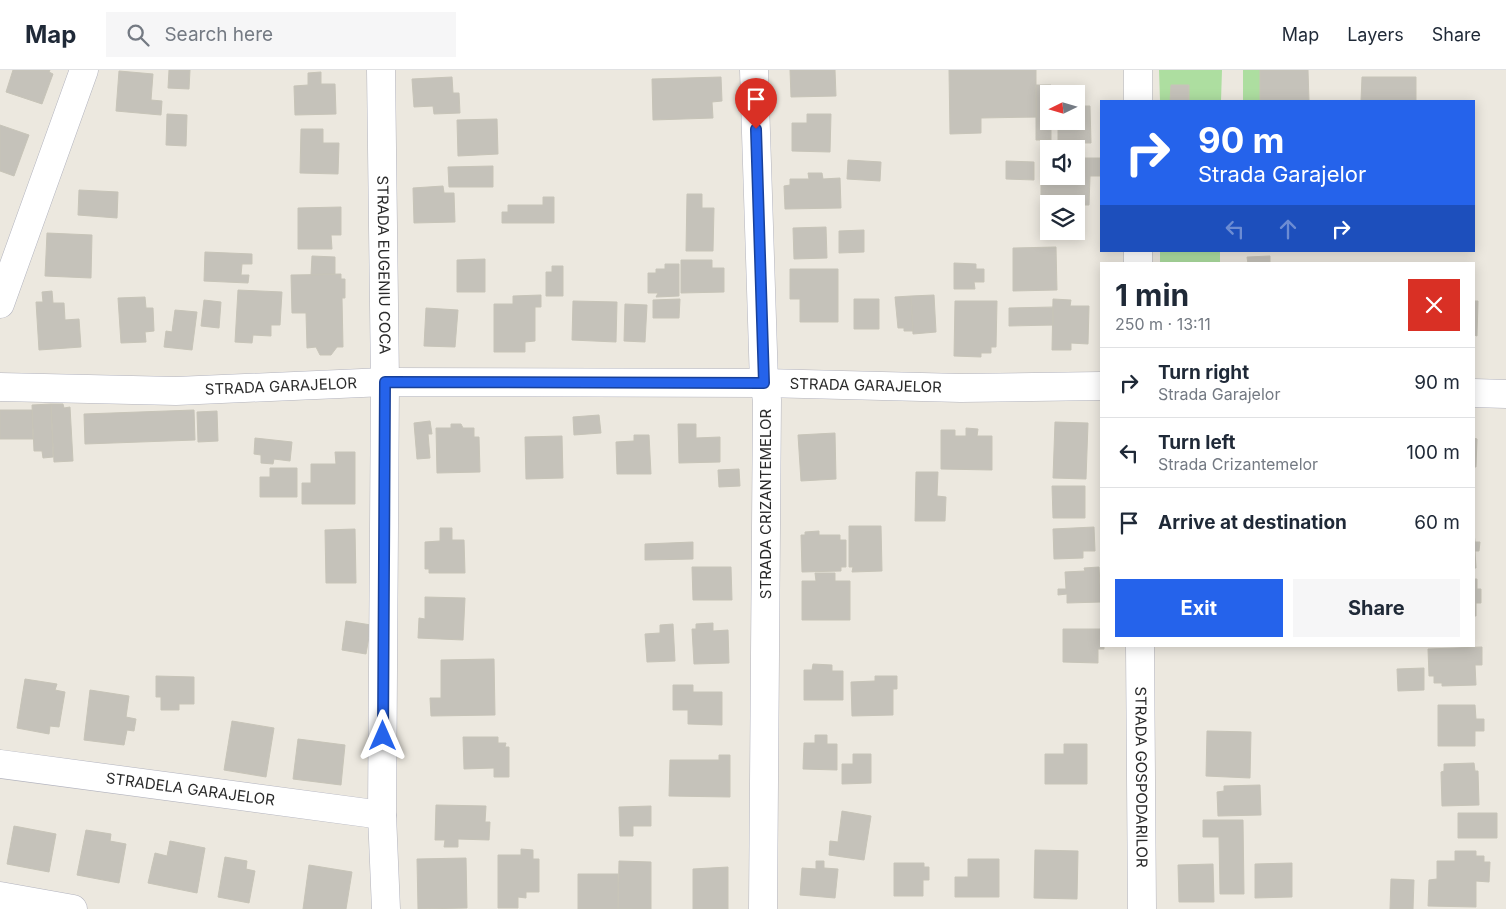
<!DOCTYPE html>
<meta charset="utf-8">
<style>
body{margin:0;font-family:Inter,sans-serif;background:#f6f6f7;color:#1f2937;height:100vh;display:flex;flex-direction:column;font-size:19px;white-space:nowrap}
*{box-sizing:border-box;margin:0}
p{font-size:16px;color:#747a83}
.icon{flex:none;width:28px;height:28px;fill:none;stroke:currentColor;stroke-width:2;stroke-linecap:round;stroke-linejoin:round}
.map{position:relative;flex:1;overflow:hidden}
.drawer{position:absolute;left:1100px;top:192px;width:375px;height:385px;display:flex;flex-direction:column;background:#fff;border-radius:0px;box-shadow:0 2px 12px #0003}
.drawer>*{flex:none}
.guide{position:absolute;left:1100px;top:30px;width:375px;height:152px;border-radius:0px;box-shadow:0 2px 12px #0003;background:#2563eb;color:#fff;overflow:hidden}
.needle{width:32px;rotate:265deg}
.buttons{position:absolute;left:1040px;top:15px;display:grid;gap:10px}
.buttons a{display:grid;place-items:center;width:45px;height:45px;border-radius:0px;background:#fff;box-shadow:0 2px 12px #0003;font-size:25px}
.pin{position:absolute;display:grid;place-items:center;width:42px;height:42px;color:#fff;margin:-51px -21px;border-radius:50% 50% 50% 0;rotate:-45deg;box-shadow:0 0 5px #0007}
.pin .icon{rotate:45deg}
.me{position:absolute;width:55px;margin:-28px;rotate:0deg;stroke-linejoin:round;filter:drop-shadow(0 0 4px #0008)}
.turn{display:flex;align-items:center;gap:18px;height:105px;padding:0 15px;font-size:22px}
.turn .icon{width:65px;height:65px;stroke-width:2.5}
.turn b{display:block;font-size:35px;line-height:42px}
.lanes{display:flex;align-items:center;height:48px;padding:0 15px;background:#0003;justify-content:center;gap:25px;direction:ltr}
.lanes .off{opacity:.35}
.round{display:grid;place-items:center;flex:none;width:52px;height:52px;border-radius:0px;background:#f6f6f7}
.overview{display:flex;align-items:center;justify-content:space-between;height:85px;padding:0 15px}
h1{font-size:30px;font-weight:700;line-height:38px}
.action{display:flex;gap:10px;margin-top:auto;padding:10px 15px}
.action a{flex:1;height:58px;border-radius:0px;background:#2563eb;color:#fff;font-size:20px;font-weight:700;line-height:58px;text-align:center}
.action a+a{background:#f6f6f7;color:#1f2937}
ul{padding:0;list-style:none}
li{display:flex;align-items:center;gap:15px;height:70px;padding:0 15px;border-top:1px solid #e0e1e3}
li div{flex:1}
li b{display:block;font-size:19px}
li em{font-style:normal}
header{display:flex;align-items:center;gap:30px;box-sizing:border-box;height:70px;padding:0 25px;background:#fff;border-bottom:1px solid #e0e1e3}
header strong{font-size:24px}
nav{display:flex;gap:28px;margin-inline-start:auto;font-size:18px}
.search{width:350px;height:45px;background:#f6f6f7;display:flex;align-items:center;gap:12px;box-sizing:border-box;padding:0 18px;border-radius:0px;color:#747a83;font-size:19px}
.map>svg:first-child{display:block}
</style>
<header>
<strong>Map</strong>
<div class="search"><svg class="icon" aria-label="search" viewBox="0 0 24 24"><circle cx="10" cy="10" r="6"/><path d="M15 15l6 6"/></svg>Search here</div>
<nav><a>Map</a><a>Layers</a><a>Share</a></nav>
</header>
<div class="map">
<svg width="1506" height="839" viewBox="0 0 1506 839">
<rect width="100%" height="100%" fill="#ece8df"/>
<path fill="#addea0" d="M1159 0H1222L1221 31H1160Z
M1243 0H1260V31H1243Z
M1160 181H1220V194H1160Z"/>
<path fill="#c5c2ba" stroke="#c7c4b8" d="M13 0H50L49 2 53 4 42 34 6 22Z
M169 0H190L189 19 168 18Z
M790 0H835L836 26 791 27Z
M949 0H1036V47L981 48V63L950 64Z
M1260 0H1308L1309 31H1260Z
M119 1 153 4 151 30 162 31 161 45 116 41Z
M321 2V14H335L336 44 295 45 294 16 308 15V3Z
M452 7 453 23H459L460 43 434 44 433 36 414 37 412 9Z
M721 7 722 31 712 32 713 48 653 50 652 9Z
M1362 7H1416V31H1361Z
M1036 15H1051L1049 51H1051V70H1036Z
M1171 15H1189V31H1170Z
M1076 26 1078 36H1090L1091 73H1058V51H1076Z
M167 44 187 45 186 76 166 75Z
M807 44H831L830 82 792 81V53H807Z
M497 49 498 84 458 86 457 50Z
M0 55 29 65 14 106 0 101Z
M301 59H323V73H339L338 104 300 103Z
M1041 88H1049V106H1076V88H1101V106H1090L1089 135H1041Z
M848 90 881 92 880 111 847 109Z
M1006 91 1034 92V110L1006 109Z
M493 96V117H449L448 97Z
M808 103H822L823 109 840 108 841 138 785 139 784 116 790 115V109H809Z
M443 116 444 123H454L455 152 414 153 413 118Z
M79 120 118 122 117 148 78 145Z
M687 124H702V138H714L713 181H686Z
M543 127H554V153H502V142H508V135H543Z
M341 137V165H331L332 179H298V138Z
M826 157 827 188 794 189 793 158Z
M864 160V182L839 183V161Z
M47 163 92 165 91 208 45 206Z
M1056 177 1057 220 1013 221V178Z
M205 182 252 184V194H242L241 205H249L248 213 204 211Z
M312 186 335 187V204L311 205Z
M1270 186V194H1248L1247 187Z
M485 189V222H457V190Z
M681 190H712V198H724V222L681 223Z
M954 193 976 194V199H984V212H974L975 219H954Z
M665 194H679V226L656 227 658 223H648V203H656V199H665Z
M552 196H563V226H546V202H552Z
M790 199H838V252H800V229H790Z
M341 204V209H345V228H342L343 277H337L331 285H320L316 277 307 278 306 243H292L291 205Z
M238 220 282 222 280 255H271V266L253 265 252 273 235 272Z
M52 221 53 233H64L65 250 79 249 81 277 39 280 36 232H43L42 222Z
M541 225V237H535V271L525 272V282H494V234H513V226Z
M934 225 936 262 913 264 911 226Z
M911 226 913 261H904V258H898L895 227Z
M145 227 146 238H153L154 261 145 262 146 272 121 273 118 228Z
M680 229 679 248H653V230Z
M854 229H879V259H854Z
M1053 229 1071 230 1070 236H1089L1088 274 1071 273V280H1052Z
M204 230 221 232 219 258 201 256Z
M573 231 617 232 616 272 572 270Z
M955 231H997L996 277H991V283H981V287L954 286Z
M1474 231H1478L1477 266 1474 265Z
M625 234 647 235 645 272 624 271Z
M1053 237V255L1009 256V238Z
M426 238 458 240 455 277 424 276Z
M175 240 197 242 192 280 164 277 166 261 172 262Z
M51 334H63L64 338 70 337 73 391 54 392Z
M51 334 53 387 43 388 42 381H34L32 335Z
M0 340H32L33 369H0Z
M194 340 195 370 85 374 84 344Z
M217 341 218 371 198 372 197 342Z
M599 345 601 363 574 365 573 347Z
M430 351 432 364H428L430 388 417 389 414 353Z
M1055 352 1088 353 1086 409 1053 408Z
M451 354H461L463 358H474V367H479L480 402 437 403 436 358H451Z
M678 354H696V368L720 367V392L679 393Z
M966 358 978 359 977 366H992V400L941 399V360H955V366H966Z
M835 363 836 409 801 411 798 365Z
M634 365H649L651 404H617L616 372 634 371Z
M562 366 563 408 526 409 525 367Z
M255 368 292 372 290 391 274 389 273 394 261 393V385L254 384Z
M1474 368 1477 369 1476 397H1474Z
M335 382H355V434H302V413H311V394H336Z
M270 398H297V427H260V407H270Z
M739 399 740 416 719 417 718 400Z
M916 402H938L937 426 946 427 945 451H915Z
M1052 416H1085V448H1053Z
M849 456H881L882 501 852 502 853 497H849Z
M1094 457 1095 481H1083V488L1054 489 1053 459Z
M440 458H452V470H464L465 503H429V499H425V472L440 471Z
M355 459 356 513H326L325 460Z
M819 461V465H840V470H846V497H841V501L802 502 801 465H805V462Z
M1474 463 1475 472H1480L1479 481H1475L1476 498H1474Z
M693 472V489L645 490V474Z
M692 497H731L732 530H693Z
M1099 497 1101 532 1067 533V524L1058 525V519H1066L1065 502 1085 501 1084 498Z
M815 503H835V511H850V550H802V511H816Z
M1474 509H1477V519H1481V533H1476V546H1474Z
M425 527 465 528 463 570 418 568 419 548 425 549Z
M346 551 371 555 366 584 342 580Z
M713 553V561L728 560 729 593 694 594 692 559H696V554Z
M673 554 675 591 647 592 645 564 660 563V555Z
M1063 559H1101V576H1104V579H1098V593L1063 592Z
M1482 577V595H1475L1476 615 1442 616V613H1434V606H1429L1428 579Z
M494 589 495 645 431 646 430 628H441V590Z
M813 594 832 595V601H843V630H804V600H812Z
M1424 598V620L1398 621 1397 599Z
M156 606 194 607V634H179V640H161V627H156Z
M875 606H897V619H893V645L852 646 851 612 875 611Z
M25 609 57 614 55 620 65 622 59 657 50 656 49 664 17 658Z
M673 615H693V622H722V655L688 654V640H673Z
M90 620 129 626 126 647 136 649 134 661 127 660 124 675 84 670Z
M1438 635H1475L1476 649H1484V661H1475V676H1438Z
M232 651 274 658 266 707 224 700Z
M1207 661 1251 662 1250 708 1206 706Z
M815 665H827V674H837V700L803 699 804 673H815Z
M463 667H498V673H506L505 677H509V707H494V698L464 699Z
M298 669 345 675 341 715 293 709Z
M1064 674H1087V714H1045V684H1064Z
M853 684H871V713L842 714V694H853Z
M719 685H730V727L669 726 670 690H719Z
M1474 693 1475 701H1478L1479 735 1442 736 1441 702 1444 701V694Z
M1260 715 1261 745 1218 746 1217 722 1224 721V716Z
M436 735 486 736 485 752H490L489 770 458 769V777H444L445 770H435Z
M651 736V756H633V766H620L619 737Z
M842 741 871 746 864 790 829 785 830 771 838 772Z
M1458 743H1497V768H1458Z
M1203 750H1243L1244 824H1220L1219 767H1203Z
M14 756 56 764 49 802 7 794Z
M86 760 111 764 110 771 126 774 119 813 77 805Z
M170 771 205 778 197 823 148 813 155 783 167 786Z
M521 779 533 780V789H539V822H526V828L518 827V838H498V785H521Z
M1035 780 1078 781 1077 829 1034 828Z
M1455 781H1476V786H1484V792H1490L1489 812 1476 811V837L1428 836 1429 810 1437 809V791H1455Z
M225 787 247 791 246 799 255 801 249 833 218 827Z
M466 788 467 838 418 839 417 789Z
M968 789H999V827H955V807H968Z
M619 791 651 792V839H618Z
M816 791H824V798L838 799 835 828 800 825 802 798 816 799Z
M894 793H924V797H929V810H923V826H894Z
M1292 793V827L1255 828V794Z
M1213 794 1214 832H1179L1178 795Z
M309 795 352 802 346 839H303Z
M728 797V839H693V799Z
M578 804H618V839H632H578Z
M1391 809 1414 810 1413 839H1390Z"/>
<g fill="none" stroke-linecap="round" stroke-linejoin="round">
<g stroke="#b2b3be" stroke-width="29">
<g id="minor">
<path id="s1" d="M381 0 385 312 382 745 386 839"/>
<path d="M754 0 764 313 767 330 763 839"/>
<path d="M1138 0V31"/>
<path d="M1138 194V181"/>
<path d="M0 234 84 0"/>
<path id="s2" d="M0 317 176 321 385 312 764 313 961 318 1101 316"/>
<path d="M1474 323 1506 324"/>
<path id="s3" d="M1140 576 1142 839"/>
<path id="s4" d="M0 694 382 745"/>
<path d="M0 826 73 839"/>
</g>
</g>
<use href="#minor" stroke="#fff" stroke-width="28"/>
</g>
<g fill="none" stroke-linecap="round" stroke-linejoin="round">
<g stroke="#184099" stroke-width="12">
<path id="route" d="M383 666 385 312 764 313 756 59"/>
</g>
<use href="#route" stroke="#2563eb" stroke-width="9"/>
</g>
<g text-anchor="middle" stroke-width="4" stroke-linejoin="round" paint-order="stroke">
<g font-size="15" fill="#2b2b2b" stroke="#fff">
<text dy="5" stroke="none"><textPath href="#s1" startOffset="195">STRADA EUGENIU COCA</textPath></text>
<text dy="5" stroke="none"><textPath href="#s2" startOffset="866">STRADA GARAJELOR</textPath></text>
<text dy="5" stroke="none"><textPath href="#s2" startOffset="281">STRADA GARAJELOR</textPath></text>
<text transform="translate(766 434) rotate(-90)" y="5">STRADA CRIZANTEMELOR</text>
<text dy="5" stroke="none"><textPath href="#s3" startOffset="131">STRADA GOSPODARILOR</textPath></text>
<text dy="5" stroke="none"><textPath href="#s4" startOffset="192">STRADELA GARAJELOR</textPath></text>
</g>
</g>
</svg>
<div class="buttons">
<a><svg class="needle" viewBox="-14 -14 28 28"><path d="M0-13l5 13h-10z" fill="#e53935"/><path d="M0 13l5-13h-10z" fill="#747a83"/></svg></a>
<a><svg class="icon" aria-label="sound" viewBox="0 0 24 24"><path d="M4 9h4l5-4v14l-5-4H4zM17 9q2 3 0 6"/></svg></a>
<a><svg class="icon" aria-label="layers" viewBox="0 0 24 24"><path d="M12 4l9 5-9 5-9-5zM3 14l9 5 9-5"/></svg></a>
</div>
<div class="pin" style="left:756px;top:59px;background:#d93025"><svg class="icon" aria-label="arrive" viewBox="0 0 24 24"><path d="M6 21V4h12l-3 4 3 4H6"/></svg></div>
<svg class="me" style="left:383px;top:666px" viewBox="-20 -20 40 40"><path d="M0-17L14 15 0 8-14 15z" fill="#2563eb" stroke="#fff" stroke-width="4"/></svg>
<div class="guide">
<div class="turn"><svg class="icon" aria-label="right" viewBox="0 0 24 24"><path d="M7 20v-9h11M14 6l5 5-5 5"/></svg><div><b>90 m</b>Strada Garajelor</div></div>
<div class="lanes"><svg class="icon off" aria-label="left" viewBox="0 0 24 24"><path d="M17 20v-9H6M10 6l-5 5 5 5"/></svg><svg class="icon off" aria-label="ahead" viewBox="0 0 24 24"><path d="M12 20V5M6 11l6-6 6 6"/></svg><svg class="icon" aria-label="right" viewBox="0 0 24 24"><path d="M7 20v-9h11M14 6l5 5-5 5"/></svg></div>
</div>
<section class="drawer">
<div class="overview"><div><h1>1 min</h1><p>250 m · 13:11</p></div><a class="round" style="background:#d93025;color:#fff"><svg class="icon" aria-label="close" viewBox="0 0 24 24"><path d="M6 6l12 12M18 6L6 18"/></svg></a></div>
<ul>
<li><svg class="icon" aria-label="right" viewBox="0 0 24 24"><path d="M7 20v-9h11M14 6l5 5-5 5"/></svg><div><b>Turn right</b><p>Strada Garajelor</p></div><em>90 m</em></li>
<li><svg class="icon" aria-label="left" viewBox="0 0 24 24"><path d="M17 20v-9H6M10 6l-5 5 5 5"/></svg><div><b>Turn left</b><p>Strada Crizantemelor</p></div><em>100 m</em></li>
<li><svg class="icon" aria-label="arrive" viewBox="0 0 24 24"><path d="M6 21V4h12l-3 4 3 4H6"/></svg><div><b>Arrive at destination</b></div><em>60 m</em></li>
</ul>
<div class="action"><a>Exit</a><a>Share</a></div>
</section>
</div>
